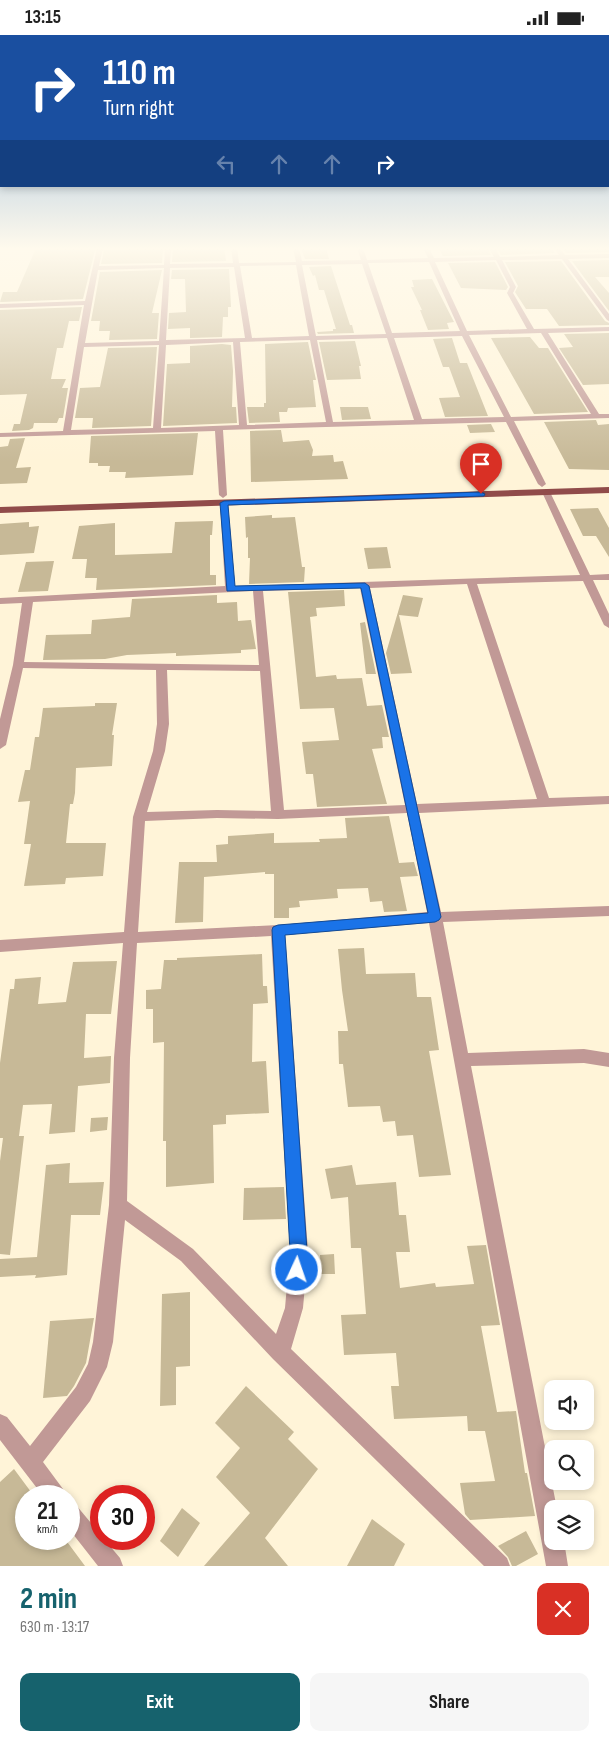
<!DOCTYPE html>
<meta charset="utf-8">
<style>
body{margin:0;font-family:"Sofia Sans Condensed",sans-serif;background:#f6f6f6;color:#222;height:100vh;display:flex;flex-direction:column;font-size:19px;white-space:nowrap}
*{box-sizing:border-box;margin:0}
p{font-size:16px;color:#767676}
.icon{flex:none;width:28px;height:28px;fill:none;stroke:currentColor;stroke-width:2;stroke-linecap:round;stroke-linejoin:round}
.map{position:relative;height:1531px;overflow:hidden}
.panel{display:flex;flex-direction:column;background:#fff;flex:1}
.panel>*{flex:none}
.top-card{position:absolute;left:0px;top:0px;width:610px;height:152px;box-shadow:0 2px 8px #0003;background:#1a4fa0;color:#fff;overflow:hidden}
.tools{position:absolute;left:544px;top:1345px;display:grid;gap:10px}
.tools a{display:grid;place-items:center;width:50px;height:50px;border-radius:10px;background:#fff;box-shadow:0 2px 8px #0003;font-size:25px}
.speed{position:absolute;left:15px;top:1450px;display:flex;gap:10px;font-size:25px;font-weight:700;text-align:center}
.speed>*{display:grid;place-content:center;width:65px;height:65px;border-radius:50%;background:#fff;box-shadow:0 2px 8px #0003;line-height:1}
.speed small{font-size:12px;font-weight:400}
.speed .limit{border:8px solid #d22;background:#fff;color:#111}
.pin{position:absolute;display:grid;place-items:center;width:42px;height:42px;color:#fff;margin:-51px -21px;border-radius:50% 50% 50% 0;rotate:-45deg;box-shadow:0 0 5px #0007}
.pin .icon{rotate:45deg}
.me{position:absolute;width:55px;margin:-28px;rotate:3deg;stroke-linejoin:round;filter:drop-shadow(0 0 4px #0008)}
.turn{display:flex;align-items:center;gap:18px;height:105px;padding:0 20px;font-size:22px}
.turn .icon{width:65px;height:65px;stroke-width:2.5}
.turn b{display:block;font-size:35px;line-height:42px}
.lanes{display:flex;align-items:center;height:48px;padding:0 20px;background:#0003;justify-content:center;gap:25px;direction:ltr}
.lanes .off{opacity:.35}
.round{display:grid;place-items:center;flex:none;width:52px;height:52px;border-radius:10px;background:#f6f6f6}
.summary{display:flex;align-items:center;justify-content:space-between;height:85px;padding:0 20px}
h1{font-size:30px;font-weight:700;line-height:38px;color:#16626d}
.cta{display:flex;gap:10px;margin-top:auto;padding:10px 20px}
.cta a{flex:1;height:58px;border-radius:10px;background:#16626d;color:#fff;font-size:20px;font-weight:700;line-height:58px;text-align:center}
.cta a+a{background:#f6f6f6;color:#222}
.status{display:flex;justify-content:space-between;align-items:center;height:35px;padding:0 25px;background:#fff;direction:ltr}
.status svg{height:14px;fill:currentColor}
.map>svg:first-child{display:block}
</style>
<div class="status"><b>13:15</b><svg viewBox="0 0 49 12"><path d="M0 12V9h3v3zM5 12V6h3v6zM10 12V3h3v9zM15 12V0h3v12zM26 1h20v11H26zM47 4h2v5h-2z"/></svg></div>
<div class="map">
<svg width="609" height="1531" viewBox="0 0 609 1531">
<rect width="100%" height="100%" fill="#fff4d8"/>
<path fill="#c7b997" d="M36 213H90V215H95L83 264 0 267 3 257H17Z
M125 213H163L162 228 101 229 104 215H124Z
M173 213H224L226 226 172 227Z
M301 213H326L329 224H305Z
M450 213H487L491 220 443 221 439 214Z
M497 213H541L552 214 555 218 501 220Z
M588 213H609V217L566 218 563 214Z
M609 225V242H595L609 258V276L572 226Z
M561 226 605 286 609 288V290L559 291 547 274H526L515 257 518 251 505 227Z
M495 227 508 252 506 255 461 253 448 228Z
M331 231 350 290H352L354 298 318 299 317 297 333 296V294H336L324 255H319L315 240 313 241 309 232Z
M229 234 231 272H228V282H223L222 302 190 303V293L168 294 169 278 186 277 185 244H171L172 235Z
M162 235 152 278H159L157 304 109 305 110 296H99L100 286H91L100 237Z
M432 244 454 287 447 288 449 294 428 295 420 275H422L411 252H414L412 245Z
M82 272 79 286H69L63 313H57L51 344H66L62 353H68L63 383H59L57 388H34L33 393 29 395 12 396 14 389H20L27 359 0 360V275Z
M609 298V349L583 350 559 313 573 312 564 299Z
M530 302 539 313H548L588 377 534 379 491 303Z
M452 303 460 328H467L488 381 445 382 439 363 460 362 449 332H443L433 304Z
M355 306 361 331H359L361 344 327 345 319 307Z
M308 307 316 345H313L316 372 288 373 287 377H279L280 387 249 388 247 372H264V368H266L265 309Z
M222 309 231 310 233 336 232 372H236L237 388 163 391 167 329 190 328V311Z
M157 312 151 391 92 393 93 383H75L80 353 100 352 108 313Z
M340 372H368L371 384 342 385Z
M596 385 598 390 609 389V435L569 434 544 387Z
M491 389 495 397 470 398 467 390Z
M281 395 283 407 309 405 313 415 312 421 333 420 334 427 343 426 348 444 251 447 250 396Z
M198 398 193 440 125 443 126 437H109L110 431H98V428H89L91 401Z
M25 403 16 433 31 432 27 448 0 449V412L8 411 10 404Z
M598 473 609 493V522L596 501H583L570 474Z
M272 480V483L295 482 302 532H305L304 547 249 549 250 523H248V502L246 503 245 482Z
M213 486 212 500H210V540H216V550L96 555 97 543H85L87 524H72L79 491 115 488V520L172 518 175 487Z
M29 487V492L39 491 34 518 0 520V489Z
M387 512 391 533 368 534 364 513Z
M54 526 48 556 18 557 26 527Z
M344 555 345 571 316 573 317 581 310 582 316 642 336 640 337 644 362 643 367 671 382 670 389 702H382L383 713 372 714 387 769 317 772 313 739H306L302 707 339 705 334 673 300 674 288 557Z
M217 560V568L237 567 238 586 251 585 256 614 241 615V618L176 621V618L127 620 105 624 43 625 46 600 91 599 92 585 130 582 132 564Z
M403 560 423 563 418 582 399 580 412 638 391 639 386 618Z
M365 587 376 639H366L360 588Z
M95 668H117L112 700H114L112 731 76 733 75 758 73 769H70L66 808H106L103 841 66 843 65 849 24 851 31 809H24L30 766 18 767 25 735H30L35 702H39L43 673 95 671Z
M389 781 399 828 414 827 418 841 400 842 407 876 384 877 382 866 370 867 368 853 337 854 338 863 299 866 300 872 289 873V883H274V839H265V837L204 842 203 887 175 888 179 827H217L216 810 228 809V801L274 798V808L320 807 319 804 347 803 345 783Z
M364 913 366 939 415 938 417 962H431L439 1015 429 1016 451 1140 419 1142 413 1100 397 1101 395 1086 383 1087 380 1071 348 1072 343 1029H339L338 996H348L342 955 338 914Z
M262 919 263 951H267L268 968 253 969 252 1027 266 1026 269 1078 226 1080V1089L213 1090 214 1148 166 1152V1106H163L164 1007 153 1008V974H146V955L161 954 164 925H177V923Z
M117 926 111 979H86L84 1023 111 1021 110 1048 78 1051 75 1097 49 1099 52 1069 23 1070 19 1101H24L10 1220 0 1219V1126L3 1103H0V1028L10 954H14L15 944 41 942 38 969 66 967 73 927Z
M108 1082 107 1095 90 1097 91 1083Z
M70 1128 69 1148 104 1147 100 1180H71L67 1240 35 1243 36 1240 0 1242V1224L37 1222 46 1130Z
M352 1130 356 1150 396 1147 399 1180H406L410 1217H396L400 1253 435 1248 436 1252 474 1249 467 1211 486 1210 500 1290 481 1291 497 1377 516 1376 525 1438H527L535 1481 470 1485 465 1479 460 1448 495 1446 485 1396H468L467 1381 394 1384 391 1351H399L396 1318 344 1320 341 1280 366 1279 361 1213H351L348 1162 331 1164 325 1134Z
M284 1152 286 1184 243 1185 244 1153Z
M334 1219 335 1239H321L320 1220Z
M190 1257V1331L176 1332V1370L160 1371 162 1259Z
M94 1283 86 1328 74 1351 67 1361 43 1363 50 1286Z
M246 1351 294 1397 288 1404 318 1434 265 1503 288 1531H204L250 1478 216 1442 240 1413 215 1388Z
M14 1434 34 1461H26V1504H65L85 1531H0V1447Z
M182 1473 200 1488 178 1522 160 1506Z
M372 1484 405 1509 394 1531H347Z
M526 1496 538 1519 516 1531H512L508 1522 498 1511Z"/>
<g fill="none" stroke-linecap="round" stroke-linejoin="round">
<path fill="#c19996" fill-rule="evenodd" d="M97 213H103L99 231 164 230 165 213H171L170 229 233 228 231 213H237L239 228 296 227 293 213H299L302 226 361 225 357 213H363L367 225 428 223 423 213H429L434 223 494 222 489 213H495L500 222 559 220 554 213H560L565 220 609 219V223L568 224 609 279V286L607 285 562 224 502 225 516 252 513 258 534 294 609 292V296L548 298 599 379H609V383L514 386 546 449 542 452 538 449 506 387 223 395 227 460 223 463 219 460 215 396 0 402V398L63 396 84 270 0 273V269L85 266ZM496 225 510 252 507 258 527 294 467 296 435 227ZM429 227 460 296 392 298 368 228ZM362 229 386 299 316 301 302 230ZM296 230 309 301 252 303 240 231ZM234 232 245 303 166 305 170 233ZM164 233 159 306 85 308 98 235ZM541 298 591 379 511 382 469 300ZM462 301 504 382 422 384 394 303ZM387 303 414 385 333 387 317 305ZM310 305 326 387 247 390 240 307ZM233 307 239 390 161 393 166 310ZM159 310 153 393 71 395 84 312Z
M546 454 550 457 590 540 609 539V545H593L609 579V593L604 590 583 546 477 549 549 763 609 761V769L419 778 441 877 609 871V881L443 887 468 1018 584 1014 609 1018V1032L584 1028 471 1031 557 1474H552V1506H564L568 1531H546L429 888 285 900 308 1216 303 1273 291 1314 507 1523 510 1531H484L273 1324 181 1226 125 1185 113 1307 107 1332 90 1366 43 1427 63 1454 66 1461H43L0 1405V1379L7 1382 30 1411 76 1352 88 1329 93 1307 109 1170 114 1023 123 908 0 917V905L124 897 133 782 153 716 157 689 156 635 23 633 6 710 0 714V684L13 630 22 568 0 569V563L225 551 220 468 224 465 228 468 235 551 580 540 542 457ZM467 549 537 764 417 769 370 553ZM360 553 405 770 284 775 263 556ZM253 556 259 630 24 627 33 567ZM167 635 260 636 271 776 217 775 147 777 165 716 169 689ZM407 778 427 877 278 890 138 897 145 786 217 783 278 784ZM271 901 290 1216 285 1273 276 1299 193 1214 127 1166 130 1023 137 908Z
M69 1467 76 1470 101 1500V1504H104L120 1523 123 1531H98L69 1494Z"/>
<path fill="#904b4a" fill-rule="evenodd" d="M609 452V458L0 478V472Z"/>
</g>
<linearGradient id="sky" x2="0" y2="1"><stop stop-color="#81abd6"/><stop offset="0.5" stop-color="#fffaed"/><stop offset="1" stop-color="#fffaed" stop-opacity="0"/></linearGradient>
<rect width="609" height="427" fill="url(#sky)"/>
<path fill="#1a73e8" stroke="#114b97" d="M481 457 485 459 484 461 228 470 235 551 365 548 369 551 441 882 439 885 435 887 285 900 307 1216 303 1241 297 1243 291 1241 289 1235 290 1216 272 895 273 892 278 890 428 878 361 553 227 556 220 468 224 466Z"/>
</svg>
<div class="tools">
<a><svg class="icon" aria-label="sound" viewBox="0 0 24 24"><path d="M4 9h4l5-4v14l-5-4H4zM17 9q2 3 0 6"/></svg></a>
<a><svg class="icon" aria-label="search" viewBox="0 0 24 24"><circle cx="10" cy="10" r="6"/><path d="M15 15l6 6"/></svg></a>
<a><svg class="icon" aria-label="layers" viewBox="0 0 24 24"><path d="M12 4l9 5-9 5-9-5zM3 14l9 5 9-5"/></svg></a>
</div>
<div class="speed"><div>21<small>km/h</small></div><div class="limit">30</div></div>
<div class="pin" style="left:481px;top:459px;background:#d93025"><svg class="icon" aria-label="arrive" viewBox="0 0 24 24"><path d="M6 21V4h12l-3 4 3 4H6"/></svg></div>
<svg class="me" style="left:297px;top:1235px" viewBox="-20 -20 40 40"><circle r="17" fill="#1a73e8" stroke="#fff" stroke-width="3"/><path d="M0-11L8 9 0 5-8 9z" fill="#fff"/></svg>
<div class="top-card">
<div class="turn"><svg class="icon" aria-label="right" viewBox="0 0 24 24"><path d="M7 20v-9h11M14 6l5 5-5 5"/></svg><div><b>110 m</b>Turn right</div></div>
<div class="lanes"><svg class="icon off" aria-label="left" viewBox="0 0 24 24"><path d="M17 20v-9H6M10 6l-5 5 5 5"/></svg><svg class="icon off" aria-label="ahead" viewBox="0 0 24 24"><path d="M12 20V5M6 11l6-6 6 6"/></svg><svg class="icon off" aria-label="ahead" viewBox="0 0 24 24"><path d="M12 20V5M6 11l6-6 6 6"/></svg><svg class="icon" aria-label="right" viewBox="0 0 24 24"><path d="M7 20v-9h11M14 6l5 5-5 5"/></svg></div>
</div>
</div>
<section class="panel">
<div class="summary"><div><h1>2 min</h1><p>630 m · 13:17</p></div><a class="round" style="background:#d93025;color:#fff"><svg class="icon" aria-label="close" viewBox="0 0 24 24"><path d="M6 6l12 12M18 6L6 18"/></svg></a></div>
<div class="cta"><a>Exit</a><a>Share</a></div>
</section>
